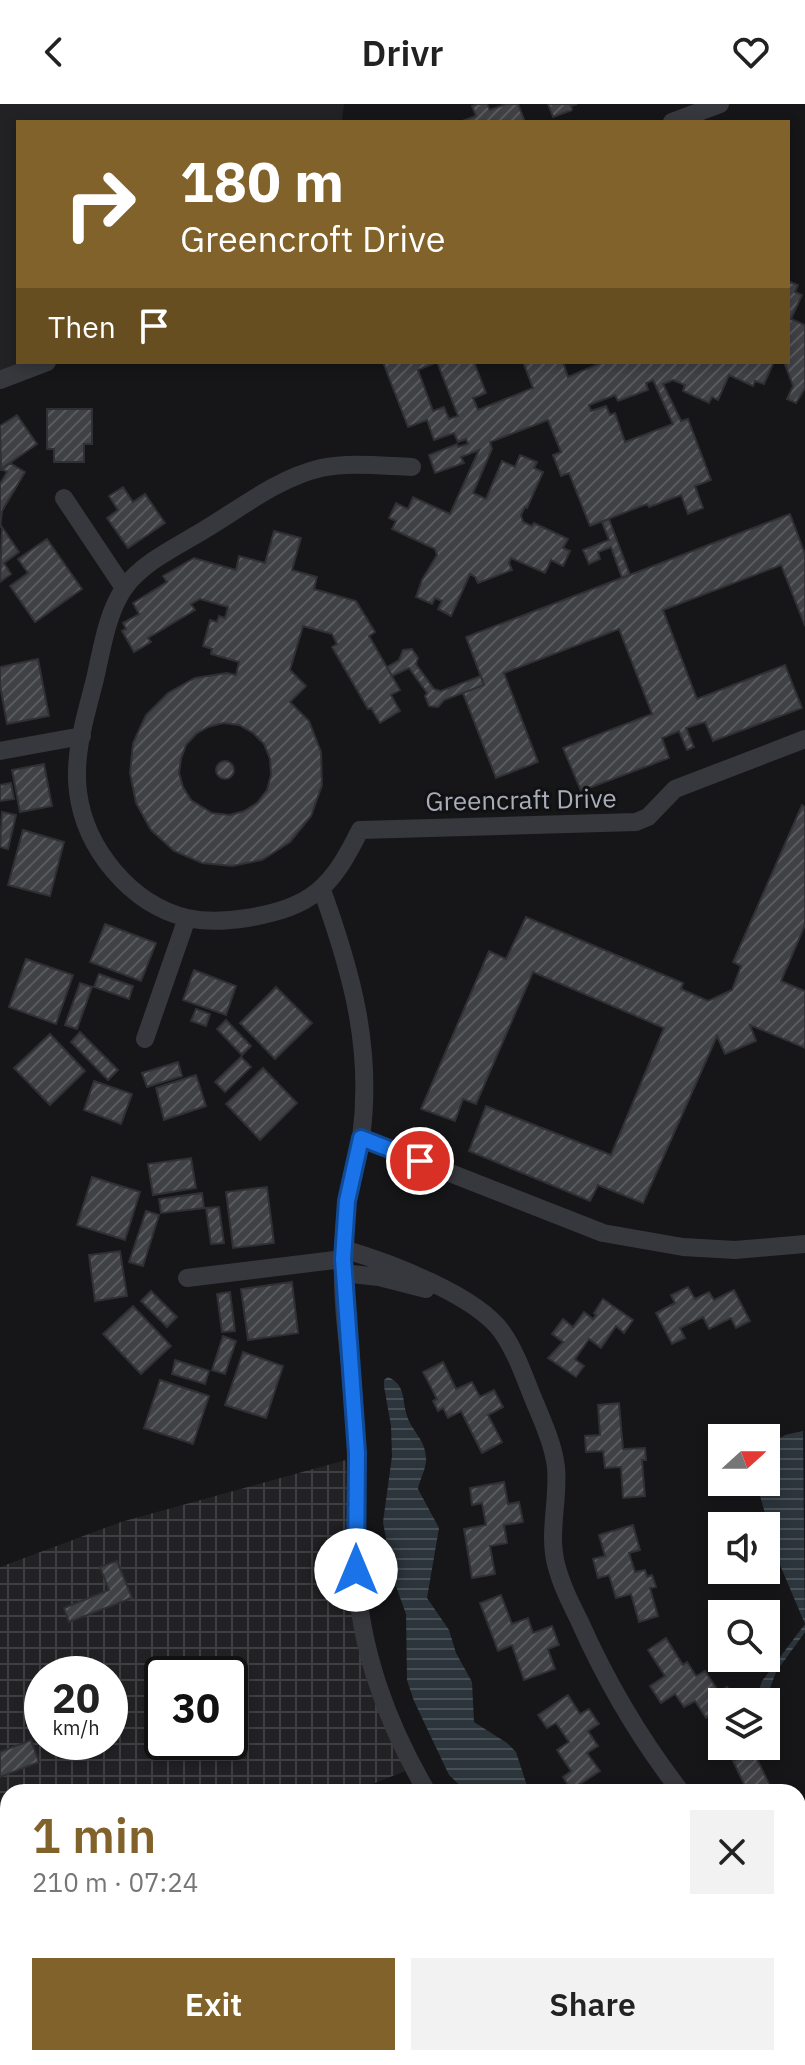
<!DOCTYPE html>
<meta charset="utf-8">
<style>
body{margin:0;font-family:"IBM Plex Sans",sans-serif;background:#f2f2f2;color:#222;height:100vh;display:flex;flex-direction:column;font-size:30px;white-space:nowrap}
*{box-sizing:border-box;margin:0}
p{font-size:26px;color:#767676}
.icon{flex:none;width:44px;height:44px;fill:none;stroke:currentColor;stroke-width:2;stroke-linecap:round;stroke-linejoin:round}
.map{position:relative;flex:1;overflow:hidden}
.sheet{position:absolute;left:0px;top:1680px;width:806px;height:282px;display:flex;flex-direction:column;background:#fff;border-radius:24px 24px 0 0;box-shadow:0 4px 12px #0003}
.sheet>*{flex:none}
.banner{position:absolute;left:16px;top:16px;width:774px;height:244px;border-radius:0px;box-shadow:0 4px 12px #0003;background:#80622a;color:#fff;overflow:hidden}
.needle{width:52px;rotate:69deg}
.controls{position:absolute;left:708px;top:1320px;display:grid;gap:16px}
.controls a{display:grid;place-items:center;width:72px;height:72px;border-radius:0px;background:#fff;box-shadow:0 4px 12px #0003;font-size:40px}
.speed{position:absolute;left:24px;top:1552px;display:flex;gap:16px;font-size:40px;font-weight:700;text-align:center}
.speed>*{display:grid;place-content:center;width:104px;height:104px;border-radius:50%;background:#fff;box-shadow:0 4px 12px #0003;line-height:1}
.speed small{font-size:20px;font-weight:400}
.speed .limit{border:4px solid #111;border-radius:12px;background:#fff;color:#111}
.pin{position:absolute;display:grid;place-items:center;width:68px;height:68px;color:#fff;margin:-34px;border:4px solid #fff;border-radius:50%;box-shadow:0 2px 8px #0007}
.me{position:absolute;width:88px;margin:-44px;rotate:0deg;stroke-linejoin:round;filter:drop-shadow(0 0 6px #0008)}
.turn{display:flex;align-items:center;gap:28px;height:168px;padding:0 32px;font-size:36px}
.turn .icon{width:104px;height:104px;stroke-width:2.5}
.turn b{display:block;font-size:56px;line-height:68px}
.then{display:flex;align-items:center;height:76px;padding:0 32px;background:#0003;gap:16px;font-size:30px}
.round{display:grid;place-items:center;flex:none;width:84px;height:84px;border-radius:0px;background:#f2f2f2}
.head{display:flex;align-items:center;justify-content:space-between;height:136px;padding:0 32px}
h1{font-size:48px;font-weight:600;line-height:60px;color:#80622a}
.primary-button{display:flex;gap:16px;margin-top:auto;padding:16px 32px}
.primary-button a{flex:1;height:92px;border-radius:0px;background:#80622a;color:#fff;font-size:32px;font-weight:600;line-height:92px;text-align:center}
.primary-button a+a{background:#f2f2f2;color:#222}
header{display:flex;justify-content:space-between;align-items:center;height:104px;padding:0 32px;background:#fff;font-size:36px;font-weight:600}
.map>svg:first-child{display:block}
</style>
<header><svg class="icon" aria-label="back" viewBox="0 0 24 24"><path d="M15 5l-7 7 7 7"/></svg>Drivr<svg class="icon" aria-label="heart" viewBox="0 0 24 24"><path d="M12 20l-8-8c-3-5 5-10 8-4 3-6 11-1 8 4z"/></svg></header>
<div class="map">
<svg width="805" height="1961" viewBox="0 0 805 1961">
<defs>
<pattern id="industrial-grid" width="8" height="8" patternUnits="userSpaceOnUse" patternTransform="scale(2)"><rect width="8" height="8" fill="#222225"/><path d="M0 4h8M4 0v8" fill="none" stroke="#3f3f43"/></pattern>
<pattern id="water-rules" width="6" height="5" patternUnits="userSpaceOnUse" patternTransform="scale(2)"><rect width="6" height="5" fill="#2c353c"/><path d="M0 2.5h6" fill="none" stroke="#485056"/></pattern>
<pattern id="building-hatch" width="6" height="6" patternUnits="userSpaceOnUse" patternTransform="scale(2)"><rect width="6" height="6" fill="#404145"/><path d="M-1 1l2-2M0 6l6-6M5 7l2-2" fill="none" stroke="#595a5e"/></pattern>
</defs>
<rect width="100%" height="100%" fill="#161618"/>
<path fill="#222225" d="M0 0H344L342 18H18V258H24L0 267Z"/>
<path fill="url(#industrial-grid)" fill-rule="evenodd" d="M346 1356 348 1468 352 1512 369 1585 405 1667 353 1688H8V1954H365L368 1961H0V1463L121 1418ZM42 1570H110V1638H42ZM162 1570H230V1638H162Z"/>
<path fill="url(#water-rules)" d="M388 1273C406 1281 402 1296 407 1312 412 1327 425 1336 426 1353 427 1364 420 1374 418 1385L439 1424 427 1494 449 1526 456 1549 472 1578 474 1618 507 1639 516 1648 529 1688H467L449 1671 414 1597 407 1576 406 1510 393 1474 383 1418 392 1352 391 1322 384 1282V1276Z
M803 1327 805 1528 776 1568 765 1598H755L762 1577 805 1520 780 1461 756 1378H766V1342L785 1331Z"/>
<path fill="url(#building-hatch)" stroke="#303034" stroke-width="2" fill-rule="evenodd" d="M478 0H487L490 6 506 0H518L525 18H460L476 12 472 2Z
M548 0H577L571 2 572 6 553 13Z
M788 177 798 181 795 188 802 191 791 215 805 221V284L796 299 787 295 793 282 784 258H788Z
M383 258H474L486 289 473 294 478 306 533 284 523 258H563L568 273 603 258H774L764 280 755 277 753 282 729 271 718 296 712 293 709 299 683 287 685 281 673 276 663 280 681 317 688 315 711 376 695 382 703 404 688 410 681 391 649 403 647 400 590 422 569 369 561 372 553 351 561 348 548 316 490 338 492 345 473 389 486 395 502 357 515 363 520 351 537 358 534 364 543 368 527 404 525 403 521 411 523 418 532 422 534 419 568 435 563 444 570 447 563 462 551 456 545 469 511 454 509 459 512 466 478 479 475 473 470 470 451 512 438 505 442 497 435 494 432 500 416 493 422 476 437 451 435 445 392 425 396 417 389 414 396 399 408 405 413 393 450 410 479 346 461 353 464 359 435 369 429 351 457 340 458 343 468 340 466 335 458 338 454 329 434 336 427 316 408 323ZM437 258 458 312 449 315 444 303 433 307 418 266ZM653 276 673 320 625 338 615 309 610 311 606 302 591 307 589 301 615 291 618 297 648 286 646 279Z
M47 305H92V340H84V358H54V345H47Z
M17 311 37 340 1 365 0 322Z
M10 359 25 368 2 407 0 424V380L7 368 1 365Z
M123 383 133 398 145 390 165 419 128 444 107 414 118 406 109 392Z
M790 410 805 450V522L781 461 663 506 697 595 785 561 802 604 713 637 705 618 686 624 694 643 687 646 679 627 662 634 669 654 581 687 563 644 652 610 619 525 504 569 538 658 496 674 463 589 484 581 466 533Z
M609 415 630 471 622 474 611 443 598 448 600 455 589 460 583 446 609 436 602 418Z
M2 423 19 448 4 459 11 470 0 478Z
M274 427 301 434 292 466 317 473 314 485 356 497 375 528 369 532 400 586 391 591 400 607 380 619 371 604 368 605 332 543 337 540 332 530 303 522 290 566 306 582 290 598 309 617 321 648 322 681 311 712 290 738 262 756 232 762 202 759 174 747 151 726 136 699 130 669 133 639 146 611 168 589 195 574 227 569 236 571 239 558 211 550 212 545 203 542 210 516 217 518 219 512 225 514 228 503 200 495 191 500 195 506 148 534 151 538 134 548 122 527 126 525 123 519 139 510 133 499 167 478 163 472 194 454 236 466 239 452 265 459ZM223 619 239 621 253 629 264 640 270 655 271 671 267 686 257 699 244 707 230 711 212 709 191 696 183 683 179 669 181 655 186 641 196 630 208 623Z
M47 435 82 485 35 518 10 482 28 469 18 455Z
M412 545 418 554 416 560 434 585 441 587 481 572 484 581 444 596 438 603 429 602 425 592 427 589 409 564 392 572 387 563 399 556 403 546Z
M38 555 49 612 7 620 0 581V563Z
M216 666a9 9 0 1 1 18 0a9 9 0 1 1-18 0Z
M44 660 52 702 20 708 12 666Z
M11 679 14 695 0 697V681Z
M802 701 805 703V821L781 877 805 887V944L750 921 756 937 725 950 717 932 643 1099 598 1081 590 1097 469 1047 486 1002 611 1051 664 924 533 868 476 1000 463 995 455 1017 421 1005 489 847 506 855 526 813 683 879 681 885 708 897 732 886 741 862 733 858Z
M2 708 16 711 8 745 0 743Z
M23 726 64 738 50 792 8 781Z
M105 820 156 839 141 877 90 858Z
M26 855 73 871 56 920 9 903Z
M194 866 236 882 226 911 183 896Z
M99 870 133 882 129 895 94 883Z
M80 879 92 883 77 925 65 921Z
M276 883 312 919 275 955 240 919Z
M196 905 210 910 206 922 191 917Z
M226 916 251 942 242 951 217 925Z
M80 928 118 966 108 976 71 938Z
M50 930 85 967 50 1001 14 964Z
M241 953 251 963 225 988 215 978Z
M178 958 182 972 147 983 142 969Z
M263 964 297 999 260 1036 226 1000Z
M196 971 206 1002 164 1016 156 984Z
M94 977 132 990 121 1020 84 1006Z
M191 1054 196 1084 153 1091 148 1060Z
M92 1073 140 1088 125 1136 77 1121Z
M267 1083 274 1139 233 1144 226 1088Z
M202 1089 204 1104 161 1109 159 1095Z
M219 1103 224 1139 211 1140 206 1104Z
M146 1107 159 1111 143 1162 129 1158Z
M120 1147 127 1192 95 1197 89 1151Z
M292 1178 298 1229 248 1236 241 1185Z
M688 1183 695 1195 709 1188 714 1196 734 1186 750 1217 736 1224 731 1214 709 1225 703 1213 680 1224 685 1234 672 1240 656 1209 675 1199 671 1191Z
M151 1187 177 1213 167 1223 141 1197Z
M230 1188 235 1227 222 1228 217 1190Z
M603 1195 633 1216 624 1229 616 1222 601 1244 589 1235 575 1255 584 1262 576 1273 548 1254 563 1238 552 1230 563 1215 573 1223 584 1208 593 1215 596 1211 594 1209Z
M133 1202 171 1242 141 1270 103 1230Z
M223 1232 236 1237 225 1270 212 1266Z
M243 1248 283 1262 266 1314 225 1301Z
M175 1256 209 1267 205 1280 172 1270Z
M443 1258 456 1285 472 1278 480 1293 494 1286 503 1303 488 1311 502 1338 482 1349 461 1307 448 1314 443 1304 438 1307 433 1297 437 1295 423 1268Z
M160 1276 209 1292 193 1340 144 1324Z
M619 1299 623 1345 645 1344 646 1356H642L645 1392 623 1394 621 1363 605 1364 603 1347 586 1348 585 1332 600 1331 598 1301Z
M504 1378 508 1400 519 1398 523 1418 504 1421 507 1439 490 1442 495 1470 472 1474 464 1425 486 1421 482 1399 472 1401 470 1384Z
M633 1421 640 1446 629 1449 635 1468 645 1466 647 1473 652 1471 656 1483 650 1484 658 1512 639 1518 631 1490 616 1494 609 1471 598 1474 593 1455 605 1452 599 1431Z
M117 1457 132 1494 69 1518 64 1504 109 1486 100 1463Z
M501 1491 512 1520 528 1514 533 1529 552 1522 559 1541 548 1545 555 1565 524 1576 512 1541 498 1547 480 1499Z
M666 1534 683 1561 687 1558 696 1572 705 1567 719 1588 727 1583 735 1596 722 1598V1604L706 1614 695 1597 684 1603 675 1590 661 1599 650 1582 665 1572 648 1546Z
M568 1591 580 1610 589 1605 599 1620 588 1627 598 1642 587 1649 600 1667 571 1686 563 1673 571 1667 557 1646 569 1638 556 1619 547 1624 538 1611Z
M31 1636 39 1658 0 1673V1648Z
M753 1647 773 1688H734L745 1682 733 1657Z
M798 1689 805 1703V1719L798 1722Z
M8 1714V1778L0 1781V1717Z"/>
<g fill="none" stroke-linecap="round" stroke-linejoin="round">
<path stroke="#37383d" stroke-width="18" d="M672 18 720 0
M0 276 47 258
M412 363C383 362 350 358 321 364 278 374 241 404 204 426 178 442 143 458 125 483 107 508 102 545 95 575 86 611 73 650 78 688 85 744 130 800 187 814 206 818 228 817 247 814 313 803 332 783 360 726L636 718 648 713 675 685 805 635
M64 394 124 484
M0 647 82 632
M322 786C352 869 373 945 361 1034 359 1053 352 1073 348 1093 344 1112 344 1133 343 1153 341 1210 353 1270 356 1327 359 1374 354 1420 356 1466 360 1547 387 1619 427 1688
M145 935 187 814
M361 1034 603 1129 683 1143 735 1146 805 1140
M343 1145C388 1158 476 1191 502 1228 516 1248 524 1272 533 1294 542 1316 553 1339 556 1363 559 1396 548 1428 556 1460 561 1480 570 1498 579 1516 606 1577 640 1635 681 1688
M343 1169 379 1173 426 1185
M187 1174 343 1155
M798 1917 805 1918"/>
</g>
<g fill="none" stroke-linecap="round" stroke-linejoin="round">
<g stroke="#114b97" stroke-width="20">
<path id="route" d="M356 1466 357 1349 343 1155 347 1097 361 1034 420 1057"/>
</g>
<use href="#route" stroke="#1a73e8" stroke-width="14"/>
</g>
<g text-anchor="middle" stroke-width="6" stroke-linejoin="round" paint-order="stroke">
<g font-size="26" fill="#a8adb8" stroke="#111113">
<text transform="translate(521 696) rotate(-1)" y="9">Greencraft Drive</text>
</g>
</g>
</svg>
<div class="controls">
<a><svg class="needle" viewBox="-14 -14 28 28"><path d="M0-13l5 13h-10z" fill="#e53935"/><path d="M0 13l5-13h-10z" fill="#767676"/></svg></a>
<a><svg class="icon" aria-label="sound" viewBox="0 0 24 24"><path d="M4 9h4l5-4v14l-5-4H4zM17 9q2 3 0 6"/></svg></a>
<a><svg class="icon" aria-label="search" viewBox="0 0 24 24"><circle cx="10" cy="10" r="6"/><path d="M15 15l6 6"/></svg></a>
<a><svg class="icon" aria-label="layers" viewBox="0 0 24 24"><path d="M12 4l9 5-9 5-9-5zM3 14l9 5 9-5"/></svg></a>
</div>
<div class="speed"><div>20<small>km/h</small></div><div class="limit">30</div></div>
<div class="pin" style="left:420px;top:1057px;background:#d93025"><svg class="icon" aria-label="arrive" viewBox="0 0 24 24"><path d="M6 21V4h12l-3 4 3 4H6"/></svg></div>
<svg class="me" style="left:356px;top:1466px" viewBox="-20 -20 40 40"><circle r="19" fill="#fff"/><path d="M0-13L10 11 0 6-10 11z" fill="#1a73e8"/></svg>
<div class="banner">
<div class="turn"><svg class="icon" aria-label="right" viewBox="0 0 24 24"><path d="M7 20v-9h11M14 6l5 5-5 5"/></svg><div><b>180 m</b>Greencroft Drive</div></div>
<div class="then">Then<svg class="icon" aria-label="arrive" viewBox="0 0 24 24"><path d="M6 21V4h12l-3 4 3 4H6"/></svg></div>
</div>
<section class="sheet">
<div class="head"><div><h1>1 min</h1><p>210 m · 07:24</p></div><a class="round"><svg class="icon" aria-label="close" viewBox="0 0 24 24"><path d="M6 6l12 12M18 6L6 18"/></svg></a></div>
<div class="primary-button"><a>Exit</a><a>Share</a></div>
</section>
</div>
